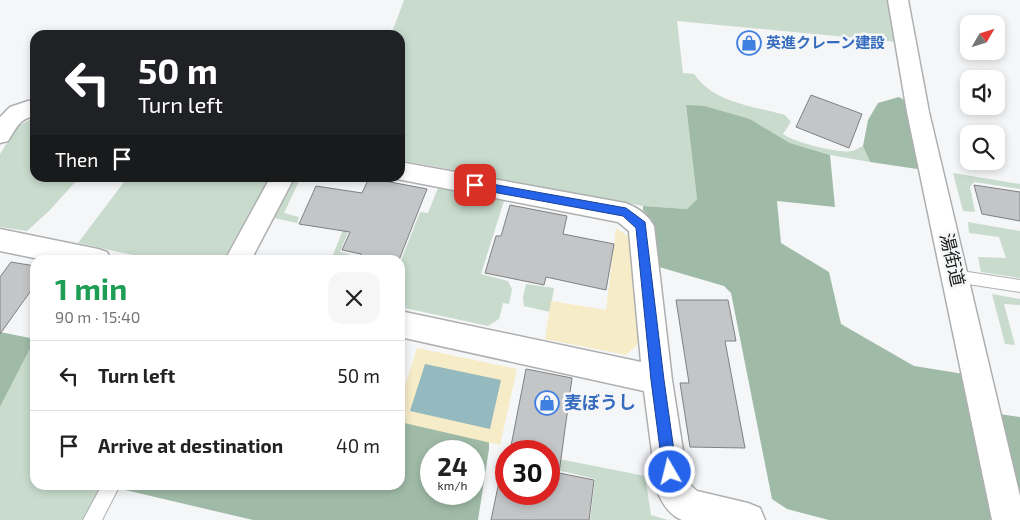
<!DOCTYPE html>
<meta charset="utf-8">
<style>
body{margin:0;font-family:"Exo 2","Noto Sans JP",sans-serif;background:#f6f6f6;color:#222;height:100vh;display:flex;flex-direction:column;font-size:19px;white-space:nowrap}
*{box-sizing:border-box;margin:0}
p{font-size:16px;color:#767676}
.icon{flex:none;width:28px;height:28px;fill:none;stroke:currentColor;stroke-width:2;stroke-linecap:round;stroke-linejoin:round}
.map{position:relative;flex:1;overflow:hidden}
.drawer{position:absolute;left:30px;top:255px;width:375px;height:235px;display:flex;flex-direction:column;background:#fff;border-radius:15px;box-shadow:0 2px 8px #0003}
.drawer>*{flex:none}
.guide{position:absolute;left:30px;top:30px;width:375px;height:152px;border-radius:15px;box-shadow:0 2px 8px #0003;background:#202124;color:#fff;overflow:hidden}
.needle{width:32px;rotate:51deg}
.buttons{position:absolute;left:960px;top:15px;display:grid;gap:10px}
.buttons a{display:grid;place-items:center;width:45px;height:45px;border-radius:10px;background:#fff;box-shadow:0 2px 8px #0003;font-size:25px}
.speed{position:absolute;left:420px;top:440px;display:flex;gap:10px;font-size:25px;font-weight:700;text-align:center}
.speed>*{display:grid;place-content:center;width:65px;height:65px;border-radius:50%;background:#fff;box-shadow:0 2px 8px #0003;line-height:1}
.speed small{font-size:12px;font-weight:400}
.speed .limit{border:8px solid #d22;background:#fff;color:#111}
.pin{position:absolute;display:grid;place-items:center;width:42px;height:42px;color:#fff;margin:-21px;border-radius:10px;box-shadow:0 2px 8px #0006}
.me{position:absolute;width:55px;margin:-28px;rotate:352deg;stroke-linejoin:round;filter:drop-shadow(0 0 4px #0008)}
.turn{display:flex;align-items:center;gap:18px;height:105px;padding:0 25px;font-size:22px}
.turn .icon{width:65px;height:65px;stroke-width:2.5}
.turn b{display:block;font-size:35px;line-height:42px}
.then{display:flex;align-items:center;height:48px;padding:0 25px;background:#0003;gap:10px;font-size:19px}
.round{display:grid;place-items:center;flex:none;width:52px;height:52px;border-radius:15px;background:#f6f6f6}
.overview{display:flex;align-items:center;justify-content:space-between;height:85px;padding:0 25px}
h1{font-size:30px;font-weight:700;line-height:38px;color:#1e9e55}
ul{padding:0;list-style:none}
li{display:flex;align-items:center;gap:15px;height:70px;padding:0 25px;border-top:1px solid #e0e0e0}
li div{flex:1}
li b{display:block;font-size:19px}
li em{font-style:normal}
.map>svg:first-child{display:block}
</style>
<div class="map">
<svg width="1020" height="520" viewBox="0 0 1020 520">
<rect width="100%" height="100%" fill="#f5f6f8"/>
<path fill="#c8dbcd" d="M404 0H890L898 42 677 21 683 73 694 74C714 103 753 106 785 115L791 122 783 134C793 142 840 154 852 151 856 150 860 147 863 146L870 162 830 155 790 143 750 119 686 105 697 199 687 209 643 206 400 160V35H391Z
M33 118 35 119V178H79L49 211 27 231 0 227V154L17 127Z
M953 173 1020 184V189L974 182 970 187 975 212 963 211Z
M127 178H270L226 255C189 272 118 251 78 243Z
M295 178H303L300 179 284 213 299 217 297 223 274 218Z
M438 188 504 201 481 274 508 281 512 289 509 304 503 303 499 319 488 326 400 307V263L420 212 428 213Z
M356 197 362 198 340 252 349 254 353 260H331Z
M968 222 1020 231V278L981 272 978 257 1006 258 999 237 969 233Z
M526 284 554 288 550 312 524 306 523 297Z
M992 294 1020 299V305L1004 304 1015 345 1005 344Z
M35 339V485H102L83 520H0V407Z
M549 457 645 476 651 515 668 520H590L595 479 549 468Z"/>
<path fill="#9fbba7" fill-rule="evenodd" d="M899 97 910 103 921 164 917 169 870 162 863 146 868 120 878 103Z
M686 105 704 106 750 119 790 143 830 155 835 207 777 201 781 243 829 272 841 324 914 366 964 374 971 410 1020 417V520H829L787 509 772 499 731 293 724 286 659 267 652 220 643 210V206L687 209 697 199Z
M0 332 35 339 0 407Z
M400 415 489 437V449L478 520H253L121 489V485H400ZM431 451H474V494H431Z"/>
<path fill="#f6ecc7" d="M616 228 629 237 641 341 626 355 545 339 551 301 606 310Z
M417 348 517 369 500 445 400 422V401Z"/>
<path fill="#94b9bf" d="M425 364 501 380 490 429 410 411Z"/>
<path fill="#c4c5c7" stroke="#7f8082" d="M811 95 862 114 849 148 796 127Z
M369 178 427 189 399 260H358L361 254 342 250 350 232 299 224 316 186 362 193Z
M974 185 1020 192V221L982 214Z
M510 205 567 216 563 234 614 244 606 290 546 277 544 285 485 273 496 236H501Z
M11 262 35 266V285L0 334V277Z
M676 300H728L736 341H725L745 448 690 447 680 383H689Z
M526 369 572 378 559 473 594 480 589 520H491L505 453 506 454V494H549V451H510Z"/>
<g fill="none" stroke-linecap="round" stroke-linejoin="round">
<g stroke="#aeafb0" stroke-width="2">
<path id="service" d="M955 270 1020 280V292L955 282 950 280 948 276 950 272Z
M102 485H120L102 520H83Z"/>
</g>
<g stroke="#aeafb0" stroke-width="3">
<path id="minor" d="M888 0H908L929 112 1020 496V520H992L907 112Z
M28 101H35V117C21 116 15 130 8 141L0 143V117L10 107Z
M400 162 625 203C637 207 648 215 654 226L672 380 688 483 697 491 748 503 760 508 765 520H682C669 515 662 503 657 491L644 391 400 337V311L641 362 629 231 618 222 392 178H400Z
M270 178H294L251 260H225Z
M0 229 98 249 107 252 111 260H44L0 251Z"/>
</g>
<use href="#service" fill="#fff" fill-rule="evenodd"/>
<use href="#minor" fill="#fff" fill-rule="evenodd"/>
</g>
<path fill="#2563eb" stroke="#184099" d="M475 181 626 208 645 222 664 380 677 472 675 477 670 479 665 477 663 472 651 380 636 228 623 216 471 188 470 185Z"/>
<defs>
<g id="shop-ring" transform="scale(1.25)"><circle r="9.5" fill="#f5f6f8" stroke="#3f7fe0" stroke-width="1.5"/><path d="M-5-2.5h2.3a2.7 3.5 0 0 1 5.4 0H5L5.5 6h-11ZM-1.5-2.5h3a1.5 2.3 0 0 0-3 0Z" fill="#3f7fe0"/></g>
</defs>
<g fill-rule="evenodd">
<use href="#shop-ring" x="749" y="43"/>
<use href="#shop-ring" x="547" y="403"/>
</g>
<g text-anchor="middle" stroke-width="5" stroke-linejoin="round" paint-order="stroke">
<g font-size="15" font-weight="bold" fill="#366cbe" stroke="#f5f6f8" text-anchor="start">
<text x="766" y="48">英進クレーン建設</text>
</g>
<g font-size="18" fill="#1a1b1b" stroke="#f5f6f8">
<text transform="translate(952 260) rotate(77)" y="6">湯街道</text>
</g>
<g font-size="18" font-weight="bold" fill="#366cbe" stroke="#f5f6f8" text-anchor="start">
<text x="564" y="409">麦ぼうし</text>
</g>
</g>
</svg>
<div class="buttons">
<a><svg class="needle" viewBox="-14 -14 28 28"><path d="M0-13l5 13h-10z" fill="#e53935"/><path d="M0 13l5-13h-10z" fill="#767676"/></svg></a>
<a><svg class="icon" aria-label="sound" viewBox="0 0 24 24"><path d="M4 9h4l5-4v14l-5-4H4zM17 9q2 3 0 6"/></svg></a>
<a><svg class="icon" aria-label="search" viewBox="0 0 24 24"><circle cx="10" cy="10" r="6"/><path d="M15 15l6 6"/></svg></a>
</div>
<div class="speed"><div>24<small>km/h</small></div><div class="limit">30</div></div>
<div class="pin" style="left:475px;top:185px;background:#d93025"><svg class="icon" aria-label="arrive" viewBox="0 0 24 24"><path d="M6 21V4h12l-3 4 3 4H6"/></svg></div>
<svg class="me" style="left:670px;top:472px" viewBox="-20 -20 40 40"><circle r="17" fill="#2563eb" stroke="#fff" stroke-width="3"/><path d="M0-11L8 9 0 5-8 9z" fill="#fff"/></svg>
<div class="guide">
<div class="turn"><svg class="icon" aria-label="left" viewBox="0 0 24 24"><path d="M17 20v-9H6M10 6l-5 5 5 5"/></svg><div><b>50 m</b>Turn left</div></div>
<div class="then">Then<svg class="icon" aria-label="arrive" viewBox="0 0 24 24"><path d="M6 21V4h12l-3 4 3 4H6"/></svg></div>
</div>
<section class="drawer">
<div class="overview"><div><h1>1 min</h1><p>90 m · 15:40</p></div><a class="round"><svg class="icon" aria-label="close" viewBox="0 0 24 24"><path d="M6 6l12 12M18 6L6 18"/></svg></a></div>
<ul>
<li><svg class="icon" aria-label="left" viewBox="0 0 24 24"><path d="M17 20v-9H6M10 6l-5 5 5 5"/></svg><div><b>Turn left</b></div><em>50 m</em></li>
<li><svg class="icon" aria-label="arrive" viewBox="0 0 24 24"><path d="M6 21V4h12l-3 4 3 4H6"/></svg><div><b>Arrive at destination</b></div><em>40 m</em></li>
</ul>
</section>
</div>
